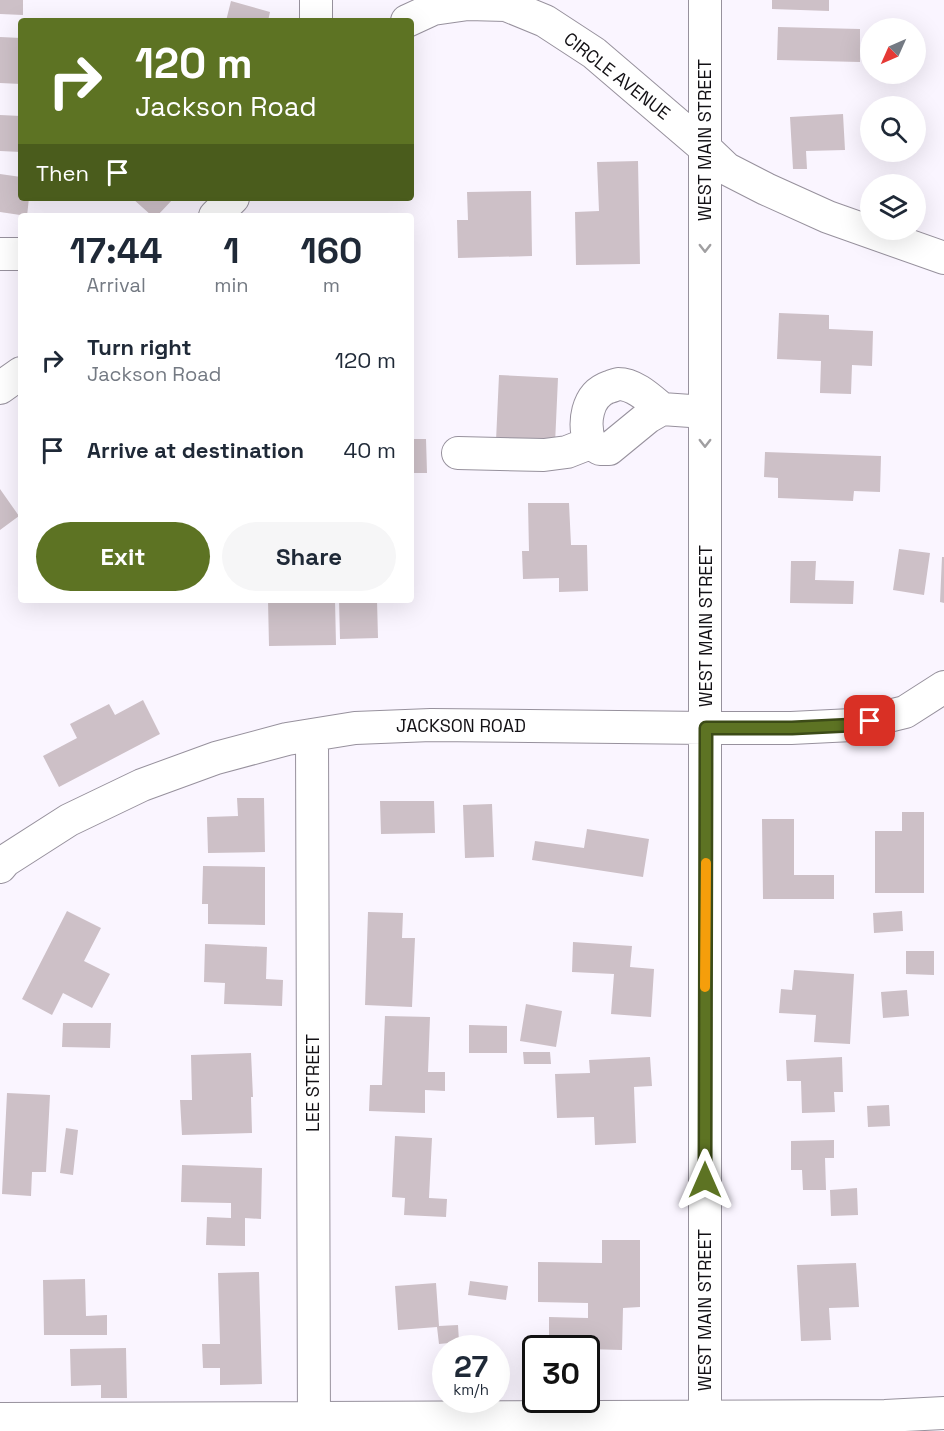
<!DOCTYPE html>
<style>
body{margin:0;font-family:"Space Grotesk",sans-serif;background:#f6f6f7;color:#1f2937;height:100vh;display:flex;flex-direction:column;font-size:22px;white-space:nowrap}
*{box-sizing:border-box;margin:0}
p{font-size:20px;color:#747a83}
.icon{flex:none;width:33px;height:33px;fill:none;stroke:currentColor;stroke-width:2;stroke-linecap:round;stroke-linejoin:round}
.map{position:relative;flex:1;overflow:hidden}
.sheet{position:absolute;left:18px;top:213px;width:396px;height:390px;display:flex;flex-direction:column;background:#fff;border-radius:6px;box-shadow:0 6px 24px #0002}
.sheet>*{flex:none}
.hud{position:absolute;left:18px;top:18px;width:396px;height:183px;border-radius:6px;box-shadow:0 6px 24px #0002;background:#5d7323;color:#fff;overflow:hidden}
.needle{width:39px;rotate:225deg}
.tools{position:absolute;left:860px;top:18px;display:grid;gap:12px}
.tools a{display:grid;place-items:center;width:66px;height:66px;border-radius:50%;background:#fff;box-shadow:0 6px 24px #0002;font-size:30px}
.speed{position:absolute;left:432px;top:1335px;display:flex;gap:12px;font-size:30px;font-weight:700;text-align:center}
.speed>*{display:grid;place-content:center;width:78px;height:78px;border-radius:50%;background:#fff;box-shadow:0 6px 24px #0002;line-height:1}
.speed small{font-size:15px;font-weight:400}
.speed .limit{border:3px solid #111;border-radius:9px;background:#fff;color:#111}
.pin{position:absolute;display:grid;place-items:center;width:51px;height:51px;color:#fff;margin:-26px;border-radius:12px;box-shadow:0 3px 9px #0006}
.me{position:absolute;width:66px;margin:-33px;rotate:0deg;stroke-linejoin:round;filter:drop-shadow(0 0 4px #0008)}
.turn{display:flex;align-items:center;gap:21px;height:126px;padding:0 18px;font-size:27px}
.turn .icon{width:78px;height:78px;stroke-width:2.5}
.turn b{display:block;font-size:42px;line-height:51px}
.then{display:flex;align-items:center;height:57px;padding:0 18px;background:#0003;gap:12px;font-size:22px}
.eta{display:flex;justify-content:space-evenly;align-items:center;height:102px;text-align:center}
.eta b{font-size:36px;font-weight:800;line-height:42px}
.action{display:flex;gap:12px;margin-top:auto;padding:12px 18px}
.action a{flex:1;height:69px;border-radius:36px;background:#5d7323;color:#fff;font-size:24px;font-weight:800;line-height:69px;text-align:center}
.action a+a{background:#f6f6f7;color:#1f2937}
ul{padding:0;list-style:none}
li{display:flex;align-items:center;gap:18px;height:90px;padding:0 18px}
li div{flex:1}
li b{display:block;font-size:22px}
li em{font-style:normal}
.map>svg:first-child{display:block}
</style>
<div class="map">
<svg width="944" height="1431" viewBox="0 0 944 1431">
<rect width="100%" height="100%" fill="#faf5ff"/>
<path fill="#cdc0c7" d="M0 0H23V15L0 14Z
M772 0H829V11L772 9Z
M231 1 270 12 268 21H226Z
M778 27 860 29V62L777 60Z
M0 37 21 38V84L0 83Z
M843 114 845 150 806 151 807 169H793L790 117Z
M0 115 21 116V152L0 151Z
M638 161 640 264 576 265 575 212 599 211 597 162Z
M0 174 21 177V198H29L27 216 0 212Z
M531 191 532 256 458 258 457 220H468L467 192Z
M132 198H174L157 216H152Z
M779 313 829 315V329L873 331 872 366 852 365 851 394 820 393 821 361 777 359Z
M499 375 558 378 555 444 496 441Z
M411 439H426L427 473H411Z
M765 452 881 456 880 492 854 491 853 501 778 498V478L764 477Z
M0 489 19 516 0 530Z
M528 503H569L571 545H587L588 591 559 592V578L523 579 522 551H529Z
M899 549 930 553 924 595 893 590Z
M942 557H944V603L940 602Z
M791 561H816L815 580 854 581 853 604 790 603Z
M268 600H335L336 645 269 646Z
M339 600H377L378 638 340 639Z
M143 700 160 734 59 787 43 756 77 738 70 724 109 704 115 715Z
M237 798H264L265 852 208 853 207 817 238 816Z
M380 801H434L435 833 381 834Z
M492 804 494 857 465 858 463 805Z
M902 812H924V893H875V831H902Z
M762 819H794V875H834V899H763Z
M587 829 649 839 643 877 532 860 535 841 584 848Z
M203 866 265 867V925L208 924V904H202Z
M67 911 101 928 84 961 110 974 92 1008 63 993 52 1015 22 999Z
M902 911 903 931 874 933 873 913Z
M368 912 403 913 402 938H415L412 1007 365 1005Z
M573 942 632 946 630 967 654 969 651 1017 611 1014 614 974 572 972Z
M205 944 267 947 266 979 283 980 282 1006 224 1004 225 983 204 982Z
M906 951H934V975L906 974Z
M794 970 854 974 850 1044 814 1042 816 1015 779 1013 781 989 792 990Z
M907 990 909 1016 883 1018 881 992Z
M526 1004 562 1011 556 1047 520 1041Z
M385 1016 430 1017 428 1072H445V1091L425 1090V1113L369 1111 370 1085H382Z
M63 1023H111L110 1048 62 1047Z
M469 1025 507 1026V1053H469Z
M523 1052H550L551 1064H524Z
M251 1053 253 1097H251L252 1133 182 1135 180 1100H192L191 1055Z
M650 1057 652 1086 634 1087 636 1143 595 1145 594 1117 557 1118 555 1074 590 1073 589 1060Z
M842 1057 843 1092H834L835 1112 802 1113 801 1081H787L786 1060Z
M7 1093 50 1095 46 1172H32L31 1196 2 1194Z
M889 1105 890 1126 868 1127 867 1106Z
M66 1128 78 1130 73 1175 60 1173Z
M395 1136 432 1138 429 1198 447 1199 446 1217 404 1215 405 1198 392 1197Z
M834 1140V1158H825L826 1190H803L802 1170H791V1141Z
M182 1165 262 1168 261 1219 245 1218V1246L206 1245 207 1217 231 1218V1203L181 1202Z
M857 1188 858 1215 831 1216 830 1190Z
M602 1240H640V1307L623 1308 622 1350 549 1348V1317L588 1318V1303L538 1302V1262L602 1263Z
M856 1263 859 1307 829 1308 831 1340 801 1341 797 1265Z
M259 1272 262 1384 220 1385V1368H203L202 1344H220L218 1273Z
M85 1279 86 1316 107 1315V1335H44L43 1280Z
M470 1281 508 1286 506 1300 468 1295Z
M436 1283 439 1326 458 1325 459 1342 439 1344 437 1327 398 1330 395 1286Z
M126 1348 127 1398H101V1385L71 1386 70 1349Z"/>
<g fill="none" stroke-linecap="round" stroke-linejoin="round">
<g stroke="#97919d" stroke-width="34">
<path id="minor" d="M316 0V21
M407 21 433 9 468 4 506 5 545 21 594 53 705 148 727 169 766 189 828 217 944 258
M215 216 233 198
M0 254H21
M0 388 21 373
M662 409C650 399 635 384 618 384 617 384 610 387 609 387 586 395 583 424 590 443L600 449H609L648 417 662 409 705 412
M458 453 544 455 567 452 590 443
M312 735 314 1431
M0 867 5 861 69 820 142 785 216 758 287 739 355 728 431 725 706 728H791L852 725 905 712 944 687
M0 1419 885 1416 944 1413
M705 1431V0"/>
</g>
<use href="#minor" stroke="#fff" stroke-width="32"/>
</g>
<defs><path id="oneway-chevron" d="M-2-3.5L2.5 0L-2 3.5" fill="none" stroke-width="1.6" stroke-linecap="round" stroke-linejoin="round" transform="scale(1.5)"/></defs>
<g stroke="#a09fa1">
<use href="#oneway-chevron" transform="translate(705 248) rotate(90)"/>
<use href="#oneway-chevron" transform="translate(705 443) rotate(90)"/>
</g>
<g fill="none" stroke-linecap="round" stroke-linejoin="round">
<g stroke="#3c4b17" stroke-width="15">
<path id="route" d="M705 1180 706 728H792L852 725 870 721"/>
</g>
<use href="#route" stroke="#5d7323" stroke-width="10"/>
<path stroke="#f59e0b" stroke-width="10" d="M705 987 706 863"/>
</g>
<g text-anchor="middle" stroke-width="6" stroke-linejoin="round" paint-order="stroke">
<g font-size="18" fill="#121014" stroke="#fff">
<text transform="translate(617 76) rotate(38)" y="6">CIRCLE AVENUE</text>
<text transform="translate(705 140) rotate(-90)" y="6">WEST MAIN STREET</text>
<text transform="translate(706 626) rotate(-90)" y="6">WEST MAIN STREET</text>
<text x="461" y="732">JACKSON ROAD</text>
<text transform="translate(313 1083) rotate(-90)" y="6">LEE STREET</text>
<text transform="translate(705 1310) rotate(-90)" y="6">WEST MAIN STREET</text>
</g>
</g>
</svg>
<div class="tools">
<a><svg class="needle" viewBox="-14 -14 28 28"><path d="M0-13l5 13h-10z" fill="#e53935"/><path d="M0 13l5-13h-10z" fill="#747a83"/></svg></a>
<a><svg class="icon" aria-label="search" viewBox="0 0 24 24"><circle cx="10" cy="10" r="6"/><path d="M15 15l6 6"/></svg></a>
<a><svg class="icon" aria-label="layers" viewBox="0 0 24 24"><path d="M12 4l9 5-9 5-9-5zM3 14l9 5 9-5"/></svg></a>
</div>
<div class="speed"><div>27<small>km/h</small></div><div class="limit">30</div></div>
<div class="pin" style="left:870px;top:721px;background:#d93025"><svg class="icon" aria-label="arrive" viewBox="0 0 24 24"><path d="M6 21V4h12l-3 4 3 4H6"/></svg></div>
<svg class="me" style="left:705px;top:1180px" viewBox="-20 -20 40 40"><path d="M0-17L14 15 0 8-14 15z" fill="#5d7323" stroke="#fff" stroke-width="4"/></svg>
<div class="hud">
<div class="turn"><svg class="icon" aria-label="right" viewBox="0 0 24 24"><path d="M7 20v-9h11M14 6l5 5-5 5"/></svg><div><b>120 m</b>Jackson Road</div></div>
<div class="then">Then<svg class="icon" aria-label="arrive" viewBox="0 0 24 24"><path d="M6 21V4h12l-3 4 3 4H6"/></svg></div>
</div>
<section class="sheet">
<div class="eta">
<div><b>17:44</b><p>Arrival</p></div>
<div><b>1</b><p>min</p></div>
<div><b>160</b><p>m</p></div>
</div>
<ul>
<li><svg class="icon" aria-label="right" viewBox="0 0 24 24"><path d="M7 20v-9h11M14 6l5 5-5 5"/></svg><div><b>Turn right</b><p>Jackson Road</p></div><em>120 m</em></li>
<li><svg class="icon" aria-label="arrive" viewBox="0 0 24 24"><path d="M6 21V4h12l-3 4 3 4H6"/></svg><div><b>Arrive at destination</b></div><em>40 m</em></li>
</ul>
<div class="action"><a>Exit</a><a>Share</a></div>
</section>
</div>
